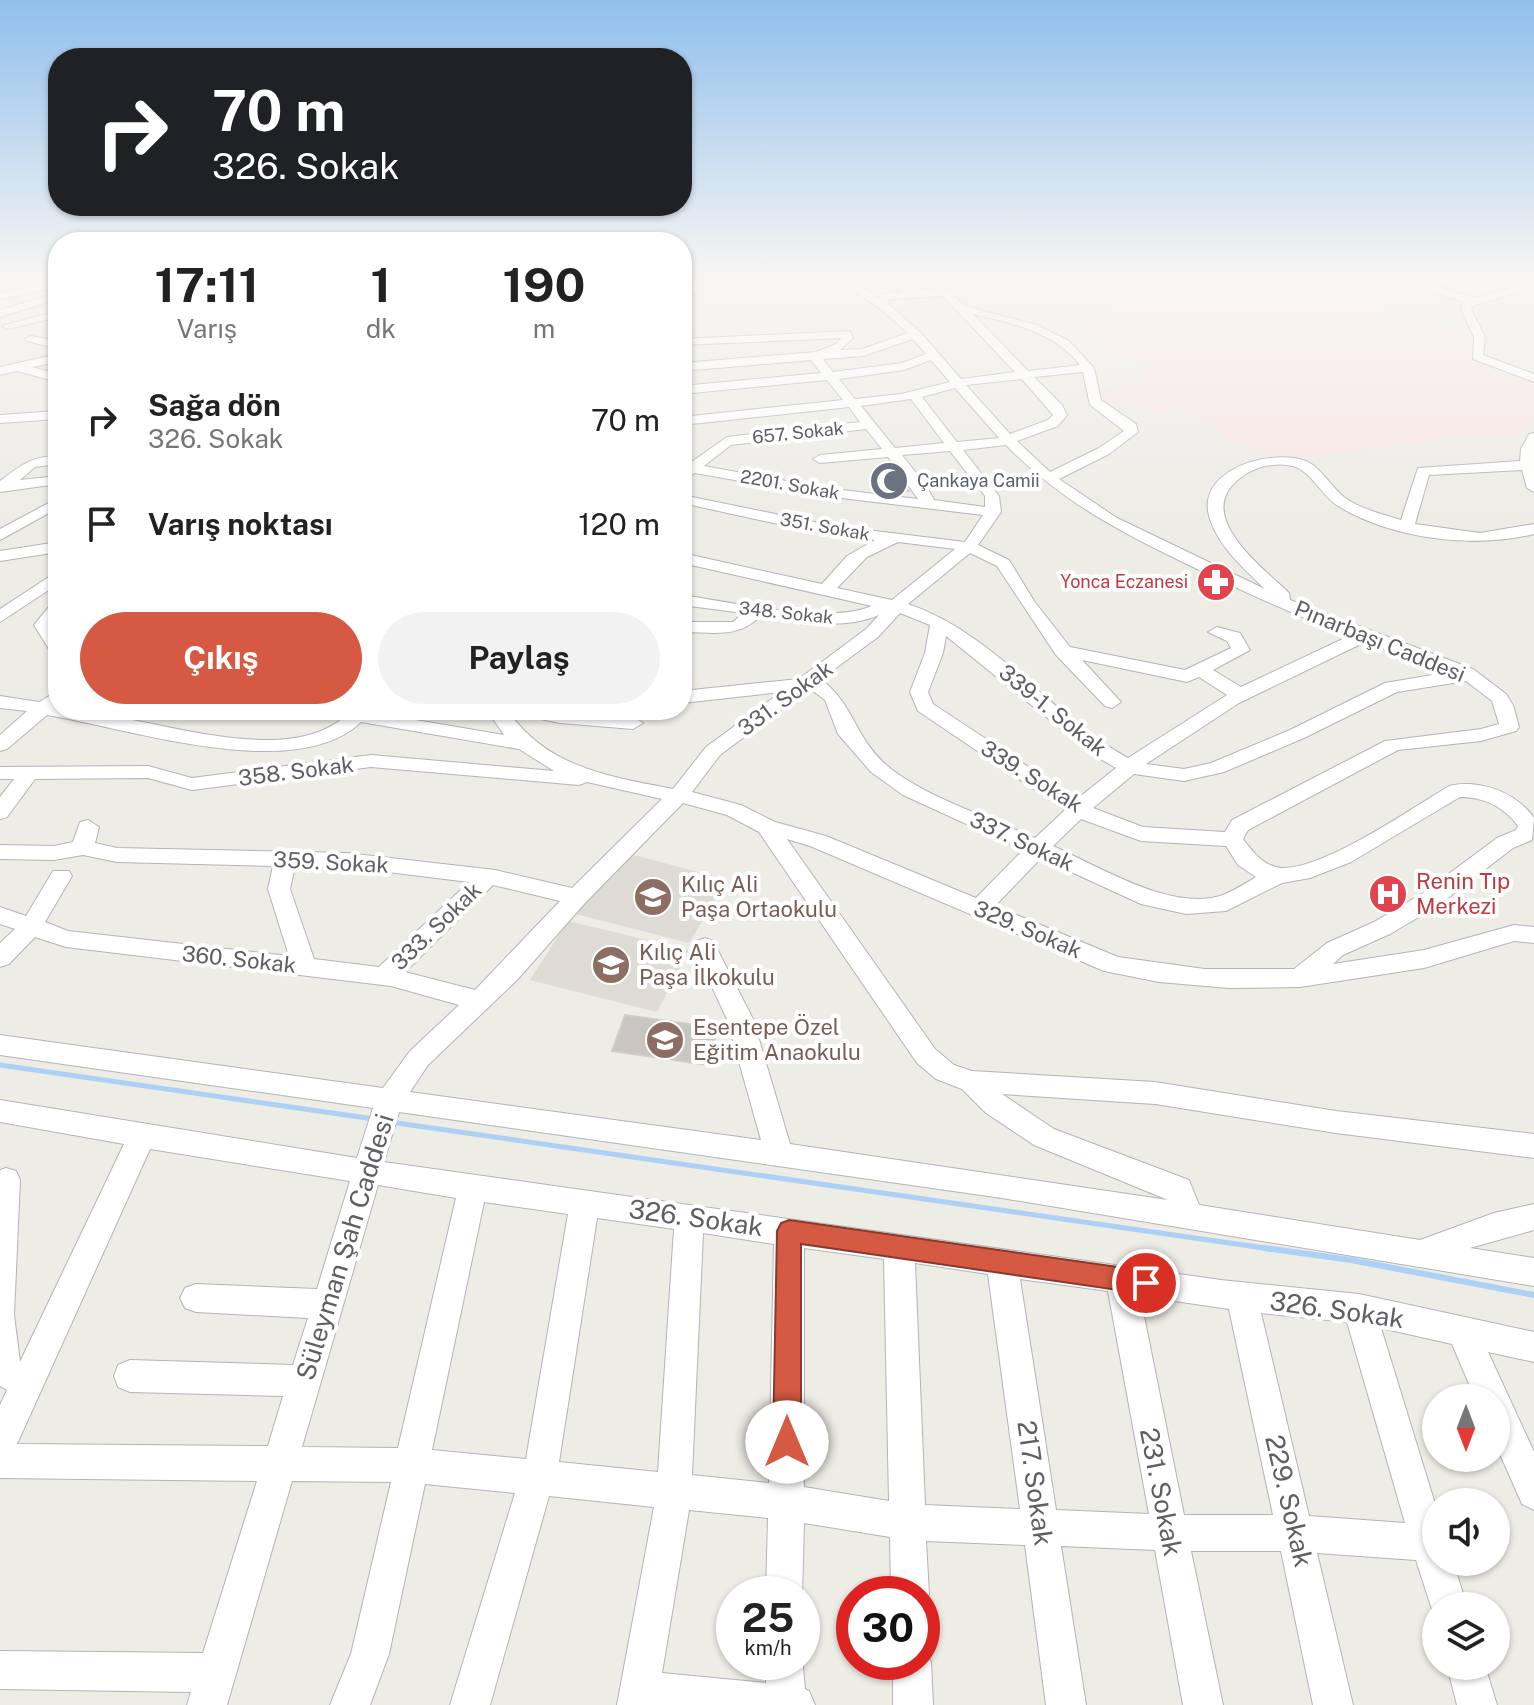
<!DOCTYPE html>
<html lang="tr">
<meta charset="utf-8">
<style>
body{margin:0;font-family:"Public Sans",sans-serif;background:#f2f2f2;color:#222;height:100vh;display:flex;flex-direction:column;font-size:30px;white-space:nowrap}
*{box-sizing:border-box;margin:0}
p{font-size:26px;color:#767676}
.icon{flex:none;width:44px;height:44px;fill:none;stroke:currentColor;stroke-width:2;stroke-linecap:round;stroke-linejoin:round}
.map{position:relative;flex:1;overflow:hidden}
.sheet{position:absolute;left:48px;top:232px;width:644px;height:488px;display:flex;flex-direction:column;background:#fff;border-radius:32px;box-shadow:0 2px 6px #0004}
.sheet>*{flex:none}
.top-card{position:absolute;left:48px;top:48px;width:644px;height:168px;border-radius:32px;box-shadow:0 2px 6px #0004;background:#202124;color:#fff;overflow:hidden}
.needle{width:52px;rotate:180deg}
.tools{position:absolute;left:1422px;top:1384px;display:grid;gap:16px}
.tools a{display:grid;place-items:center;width:88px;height:88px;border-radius:50%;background:#fff;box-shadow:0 2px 6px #0004;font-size:40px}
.speed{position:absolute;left:716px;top:1576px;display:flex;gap:16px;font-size:40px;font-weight:700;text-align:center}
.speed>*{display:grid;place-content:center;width:104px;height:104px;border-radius:50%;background:#fff;box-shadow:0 2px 6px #0004;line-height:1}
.speed small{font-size:20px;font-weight:400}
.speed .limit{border:12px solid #d22;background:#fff;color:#111}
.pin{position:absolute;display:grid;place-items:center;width:68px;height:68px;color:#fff;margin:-34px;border:4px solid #fff;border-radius:50%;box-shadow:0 2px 8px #0007}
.me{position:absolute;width:88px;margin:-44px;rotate:0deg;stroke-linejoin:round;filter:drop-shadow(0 0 6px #0008)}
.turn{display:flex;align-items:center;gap:28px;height:168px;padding:0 32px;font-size:36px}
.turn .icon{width:104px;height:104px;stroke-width:2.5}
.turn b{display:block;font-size:56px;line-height:68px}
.eta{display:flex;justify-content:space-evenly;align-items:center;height:136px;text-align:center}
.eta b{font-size:48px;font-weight:700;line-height:56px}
.button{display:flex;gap:16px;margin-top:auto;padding:16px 32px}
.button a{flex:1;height:92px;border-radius:48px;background:#d55943;color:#fff;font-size:32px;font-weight:700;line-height:92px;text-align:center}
.button a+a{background:#f2f2f2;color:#222}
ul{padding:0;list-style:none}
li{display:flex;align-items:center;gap:24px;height:104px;padding:0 32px}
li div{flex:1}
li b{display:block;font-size:30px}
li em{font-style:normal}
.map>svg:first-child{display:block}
</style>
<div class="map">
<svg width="1534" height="1705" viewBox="0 0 1534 1705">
<rect width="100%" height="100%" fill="#edece5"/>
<path fill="#dddbd3" d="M627 853 727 880 689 943 576 914Z
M568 921 689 950 657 1012 530 980Z"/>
<path fill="#f8e6e3" d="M1136 294 1258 304 1358 302 1438 316 1472 344 1467 355 1473 359 1534 382V423L1514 436H1458L1326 455 1286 457 1233 443 1218 428 1176 409 1159 412 1113 405 1095 392 1142 380 1137 364 1104 337 1076 327Z
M1382 880 1411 898 1395 908 1366 889Z"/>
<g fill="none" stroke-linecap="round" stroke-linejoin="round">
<path stroke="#add0f5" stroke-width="5" d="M0 1065 374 1119
M390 1122 1278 1250"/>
<path stroke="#add0f5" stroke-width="6" d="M1264 1248 1351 1260 1534 1295"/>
</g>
<path fill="#c9c6c1" stroke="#d1cec4" stroke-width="2" d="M897 475 909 491 883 492 874 477Z
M625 1015 718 1028 707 1065 612 1051Z"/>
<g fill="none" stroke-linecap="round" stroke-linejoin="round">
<g stroke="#b2b4b8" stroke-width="2">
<path id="minor" d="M685 275H695L699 292 682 301V294L688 291Z
M832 275H843L879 298 882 294 903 292 871 275C894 275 910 292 933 290L907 275H919L950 291 964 306 1037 325 1069 341 1094 368 1101 400 1136 424 1138 432 1109 454 1059 479 1117 518 1265 589C1245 570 1221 549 1211 522 1191 472 1266 449 1303 460 1320 465 1330 486 1344 497 1360 509 1382 514 1401 520L1418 468 1520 461 1521 449 1529 434 1534 433V492L1527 488 1522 470 1429 475 1415 524 1480 533 1534 524V534C1474 549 1392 539 1338 506 1322 496 1311 471 1293 466 1275 462 1255 466 1240 478 1192 515 1261 566 1289 593L1290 600 1473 669 1506 694 1513 705 1519 727 1516 731 1481 741 1398 750 1248 830 1243 839C1253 852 1263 866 1281 868 1323 870 1411 809 1449 786 1479 779 1516 792 1534 818L1532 840 1513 848 1439 905 1390 934 1343 955 1333 964 1424 950 1514 925 1534 927V943L1514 941 1424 968 1300 987 1229 988 1159 982 1104 971 810 846 787 839 935 1049 954 1065 972 1071 1155 1082 1336 1111 1534 1134V1158L1336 1133 1155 1104 1002 1094 1054 1129 1189 1180 1199 1205 1420 1240 1494 1213 1534 1204V1230L1470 1248 1534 1258V1286L1002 1198 399 1112 384 1162 1221 1280 1359 1294 1534 1332V1362L1488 1352 1534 1452V1510L1522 1504 1496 1445V1398H1475L1452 1344 1381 1328 1436 1507V1562H1453L1467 1606H1436L1435 1619 1416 1560 1317 1553 1353 1705H1313L1281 1551H1191L1223 1705H1183L1155 1550 1061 1546 1086 1705H1046L1025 1545 926 1541 929 1594 922 1608V1594H891L890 1537 804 1523 802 1598V1594H766L768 1518 689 1510 662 1673 766 1683V1662H802V1657L805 1689 809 1691 815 1705H617L654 1507 549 1496 490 1705H450L515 1493 425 1484 389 1654 370 1705H330L351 1654 391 1482 292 1481 227 1705H187L191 1692 0 1689V1651L203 1653 257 1481 0 1478V1405L7 1390 0 1386V1170L6 1168 16 1171 20 1180 14 1315 20 1362 124 1144 0 1122V1100L357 1158 373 1108 0 1055V1035L383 1088 410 1051 459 1005 391 986 66 947 35 937 9 964 0 967V943L15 929 0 924V907L26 916 53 871H69L72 876 45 922 68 931 289 956 268 889 273 866 117 862 83 855 54 860 0 859V845L54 846 73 842 80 822 88 820 99 827 95 843 117 848 347 853 495 870 572 888 662 799 587 782 579 785 371 767 192 790 148 778 35 779 7 817 0 819V797L14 779H0V767L148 766 192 778 371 755 554 771 519 749 361 722C295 785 128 728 47 715L7 749 0 751V735L27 711 0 708V696L39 702 51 695 58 697V710C137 710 275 771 342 719L316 714 313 710H357L504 735 487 710H507C548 768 607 776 673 789L706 747 781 692 682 703V691L799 679 866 629 879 615C842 631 798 621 761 616 736 639 714 632 682 632V622H733L743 613 682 605V595C732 602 827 625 872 606L682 563V553L822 584 847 556 875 540 815 532 682 503V495L834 526 965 542 983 515 825 496 695 473 682 479V462L690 463 727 437 860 422 849 407 682 425V417L843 400 827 380 682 394V386L821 373 811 360 682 371V363L816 352 836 344 841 338 682 345V339L850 331 853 338 840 350 862 349 908 333 883 311ZM943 296 1015 372 961 379 920 332 887 303 889 299ZM973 314C1011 323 1055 332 1080 365L1028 371ZM913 339 926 354 902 363 833 372 823 359 863 356ZM931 360 950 382 901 394 855 399 839 379 904 370ZM1083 372 1090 405 1124 431 1099 448 1050 472 1017 441 1058 426 1067 415 1062 405 1034 377ZM1022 379 1053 415 1048 420 1010 434 966 385ZM955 388 999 438 957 442 922 397ZM911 399 944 443 895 448 861 406ZM866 429 882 449 820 455 813 459 820 463 888 457 918 499 825 488 704 466 731 445ZM1006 445C1061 502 1126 535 1197 569 1247 593 1297 616 1349 636L1241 687 1213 670 1250 650 1240 633 1217 627 1208 632 1227 641 1231 648 1185 670 1070 647 1034 601 1009 560 978 545 1001 512 999 496 963 450ZM950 451 985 496V507L934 500 927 487 902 455ZM898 542 955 549 892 600 837 588 867 557ZM970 553 997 566 1056 655 1105 706 1112 708 1121 702 1082 660 1187 682 1199 677 1227 695 1128 758C1050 715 994 633 908 604ZM900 613 930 625 925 653 910 692 918 711 1065 810 1035 838C991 818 919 795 884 763 854 735 854 705 821 679L878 637ZM946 636 1092 754 1116 768 1077 799 933 704 928 692 943 653ZM1365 642 1450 672 1385 683 1290 730 1211 763 1184 769 1146 764 1239 703ZM1466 681 1492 701 1499 724 1481 729 1385 741 1232 820 1225 832 1143 827 1093 808 1134 774 1184 781 1224 772 1304 738 1397 692ZM809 688 825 700 838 734 871 772 903 795 1023 850 976 898 826 836 775 822 741 805 692 792 720 755ZM1460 797C1484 797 1504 807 1518 826L1516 830 1497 838 1423 893 1374 922 1327 943 1294 969H1205L1118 957 995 906 1041 858 1141 904 1186 914 1226 911 1282 883 1310 878 1351 862ZM683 803 727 815 759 832 917 1063 936 1079 962 1089 986 1113 1034 1145 1168 1200 790 1144 753 1019 713 941 705 938 697 941 693 947 727 1019 761 1140 410 1092 428 1065 517 980 585 903ZM1081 819 1141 841 1226 846 1238 865 1256 877C1246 883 1235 890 1223 895 1173 913 1098 866 1053 846ZM295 866 347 867 469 882 379 967 314 959 290 889ZM493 885 560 901 475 990 405 972ZM150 1149 350 1181 317 1289 196 1284 185 1288 180 1298 185 1308 196 1312 308 1318 293 1365 130 1360 118 1365 114 1376 118 1387 130 1392 283 1396 268 1446 17 1444ZM378 1185 456 1198 398 1448 302 1447ZM484 1202 568 1214 526 1459 432 1450ZM597 1218 674 1229 658 1472 559 1462ZM703 1233 774 1244 769 1483 692 1475ZM804 1248 884 1259 889 1501 804 1487ZM915 1263 988 1274 1020 1509 925 1505ZM1020 1279 1108 1291 1149 1514 1056 1510ZM1140 1296 1229 1309 1273 1515H1184ZM1261 1313 1347 1322 1405 1523 1309 1516Z
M1382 275C1397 274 1412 284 1425 283 1453 281 1500 263 1526 279L1521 282 1481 275 1435 286 1475 298 1534 281V287L1473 306 1471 309 1485 337 1483 355 1534 374V382L1473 359 1474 337 1461 309 1464 302Z
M46 284 50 285V289L0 299V293Z
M58 293V299L0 317V310Z
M58 311V317L8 329 2 326Z
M31 336 58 341V349L27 341 25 339Z
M58 354V362L32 367 58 374V382L17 371 0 375V367Z
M58 411V419L0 423V415Z
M58 456V464L35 467 20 480 58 476V484L0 492V481C20 466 31 456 58 456Z
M58 498V508L0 540V529Z
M58 542V552L0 561V551Z
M58 571V584L0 622V609Z
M58 602V618L52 625 58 635V655L52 654 34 625 52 603Z
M513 710H553L633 717 643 723 633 729 560 723 516 714Z
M922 1647 931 1662 933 1705H893V1662H922Z
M1447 1666H1485L1497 1705H1457Z"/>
</g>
<use href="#minor" fill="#fff" fill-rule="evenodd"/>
</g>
<linearGradient id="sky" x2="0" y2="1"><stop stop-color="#90bfed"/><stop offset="0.54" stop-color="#f7f6f3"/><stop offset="1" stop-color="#f7f6f3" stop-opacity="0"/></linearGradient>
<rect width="1534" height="513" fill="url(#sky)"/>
<path fill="#d55943" stroke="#8a3a2c" stroke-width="2" d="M789 1220 1146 1271 1155 1275 1158 1283 1155 1291 1146 1294 801 1244V1442L797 1452 787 1456 777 1452 773 1442 777 1231 781 1223Z"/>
<defs>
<g id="mosque-disc" transform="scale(2)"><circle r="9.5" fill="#6b7280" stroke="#fff"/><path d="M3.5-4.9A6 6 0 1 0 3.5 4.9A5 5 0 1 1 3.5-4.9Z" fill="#fff"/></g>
<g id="pharmacy-disc" transform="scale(2)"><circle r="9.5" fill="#e0444e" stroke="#fff"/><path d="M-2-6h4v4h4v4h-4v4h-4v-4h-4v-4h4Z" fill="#fff"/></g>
<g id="hospital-disc" transform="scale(2)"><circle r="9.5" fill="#e0444e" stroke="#fff"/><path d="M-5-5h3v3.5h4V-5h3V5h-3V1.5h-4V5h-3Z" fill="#fff"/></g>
<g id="school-disc" transform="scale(2)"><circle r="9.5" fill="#8d6e63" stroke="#fff"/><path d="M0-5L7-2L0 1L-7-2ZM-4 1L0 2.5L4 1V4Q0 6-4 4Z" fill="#fff"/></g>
</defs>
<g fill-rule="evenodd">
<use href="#mosque-disc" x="889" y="481"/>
<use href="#pharmacy-disc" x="1216" y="582"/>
<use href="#hospital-disc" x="1388" y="894"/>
<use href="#school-disc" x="653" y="897"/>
<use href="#school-disc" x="611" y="965"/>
<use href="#school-disc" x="665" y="1040"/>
</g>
<g text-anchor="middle" stroke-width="8" stroke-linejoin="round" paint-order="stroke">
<g font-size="18" fill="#5d5f63" stroke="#fff">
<text transform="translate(798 433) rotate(-6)" y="6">657. Sokak</text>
<text transform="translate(790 485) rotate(10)" y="6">2201. Sokak</text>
<text transform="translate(825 527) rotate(10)" y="6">351. Sokak</text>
<text transform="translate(786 613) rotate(6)" y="6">348. Sokak</text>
</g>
<g font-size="18" fill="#5b616d" stroke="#fff" text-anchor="start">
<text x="917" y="487">Çankaya Camii</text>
</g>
<g font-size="18" fill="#be3a42" stroke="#fff" text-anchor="end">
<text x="1188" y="588">Yonca Eczanesi</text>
</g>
<g font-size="22" fill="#5d5f63" stroke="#fff">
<text transform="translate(1380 641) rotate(22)" y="8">Pınarbaşı Caddesi</text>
<text transform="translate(785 698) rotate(-36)" y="8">331. Sokak</text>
<text transform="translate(1053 710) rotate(39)" y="8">339-1. Sokak</text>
<text transform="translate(296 771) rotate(-7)" y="8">358. Sokak</text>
<text transform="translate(1032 776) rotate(32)" y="8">339. Sokak</text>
<text transform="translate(1022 841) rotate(25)" y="8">337. Sokak</text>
<text transform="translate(331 862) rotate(3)" y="8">359. Sokak</text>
<text transform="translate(436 926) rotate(-44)" y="8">333. Sokak</text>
<text transform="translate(1028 929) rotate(23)" y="8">329. Sokak</text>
<text transform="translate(239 959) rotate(6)" y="8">360. Sokak</text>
</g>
<g font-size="22" fill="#be3a42" stroke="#fff" text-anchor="start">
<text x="1416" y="889">Renin Tıp<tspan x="1416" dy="25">Merkezi</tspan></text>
</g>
<g font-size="22" fill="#785e54" stroke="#fff" text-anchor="start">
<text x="681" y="892">Kılıç Ali<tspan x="681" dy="25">Paşa Ortaokulu</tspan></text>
<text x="639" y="960">Kılıç Ali<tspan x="639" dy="25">Paşa İlkokulu</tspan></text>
<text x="693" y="1035">Esentepe Özel<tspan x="693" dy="25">Eğitim Anaokulu</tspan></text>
</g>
<g font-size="26" fill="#5d5f63" stroke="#fff">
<text transform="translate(696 1218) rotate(8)" y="9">326. Sokak</text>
<text transform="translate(345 1247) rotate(-73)" y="9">Süleyman Şah Caddesi</text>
<text transform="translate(1337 1310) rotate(8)" y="9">326. Sokak</text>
<text transform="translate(1035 1483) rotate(82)" y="9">217. Sokak</text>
<text transform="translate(1161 1492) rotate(79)" y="9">231. Sokak</text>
<text transform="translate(1289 1501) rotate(77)" y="9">229. Sokak</text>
</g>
</g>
</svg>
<div class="tools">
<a><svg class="needle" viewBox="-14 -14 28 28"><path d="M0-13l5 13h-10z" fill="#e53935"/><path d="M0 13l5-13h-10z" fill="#767676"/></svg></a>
<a><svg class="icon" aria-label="sound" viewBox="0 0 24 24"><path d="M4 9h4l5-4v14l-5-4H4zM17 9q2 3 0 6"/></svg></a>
<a><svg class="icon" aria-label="layers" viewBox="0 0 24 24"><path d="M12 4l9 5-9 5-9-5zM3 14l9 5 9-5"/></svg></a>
</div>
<div class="speed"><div>25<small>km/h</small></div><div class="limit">30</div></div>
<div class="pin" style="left:1146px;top:1283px;background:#d93025"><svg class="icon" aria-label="arrive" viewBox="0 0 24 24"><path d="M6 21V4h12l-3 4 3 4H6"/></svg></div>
<svg class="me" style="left:787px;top:1442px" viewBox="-20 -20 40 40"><circle r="19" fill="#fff"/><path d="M0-13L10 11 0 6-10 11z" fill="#d55943"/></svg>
<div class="top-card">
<div class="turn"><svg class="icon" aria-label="right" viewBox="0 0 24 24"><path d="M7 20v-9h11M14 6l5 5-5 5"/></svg><div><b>70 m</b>326. Sokak</div></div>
</div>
<section class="sheet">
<div class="eta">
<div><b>17:11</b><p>Varış</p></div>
<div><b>1</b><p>dk</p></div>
<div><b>190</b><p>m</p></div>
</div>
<ul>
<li><svg class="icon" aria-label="right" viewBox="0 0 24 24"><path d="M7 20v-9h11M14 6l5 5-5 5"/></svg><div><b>Sağa dön</b><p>326. Sokak</p></div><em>70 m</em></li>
<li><svg class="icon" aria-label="arrive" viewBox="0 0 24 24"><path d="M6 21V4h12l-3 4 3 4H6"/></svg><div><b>Varış noktası</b></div><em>120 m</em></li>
</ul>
<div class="button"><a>Çıkış</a><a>Paylaş</a></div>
</section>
</div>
